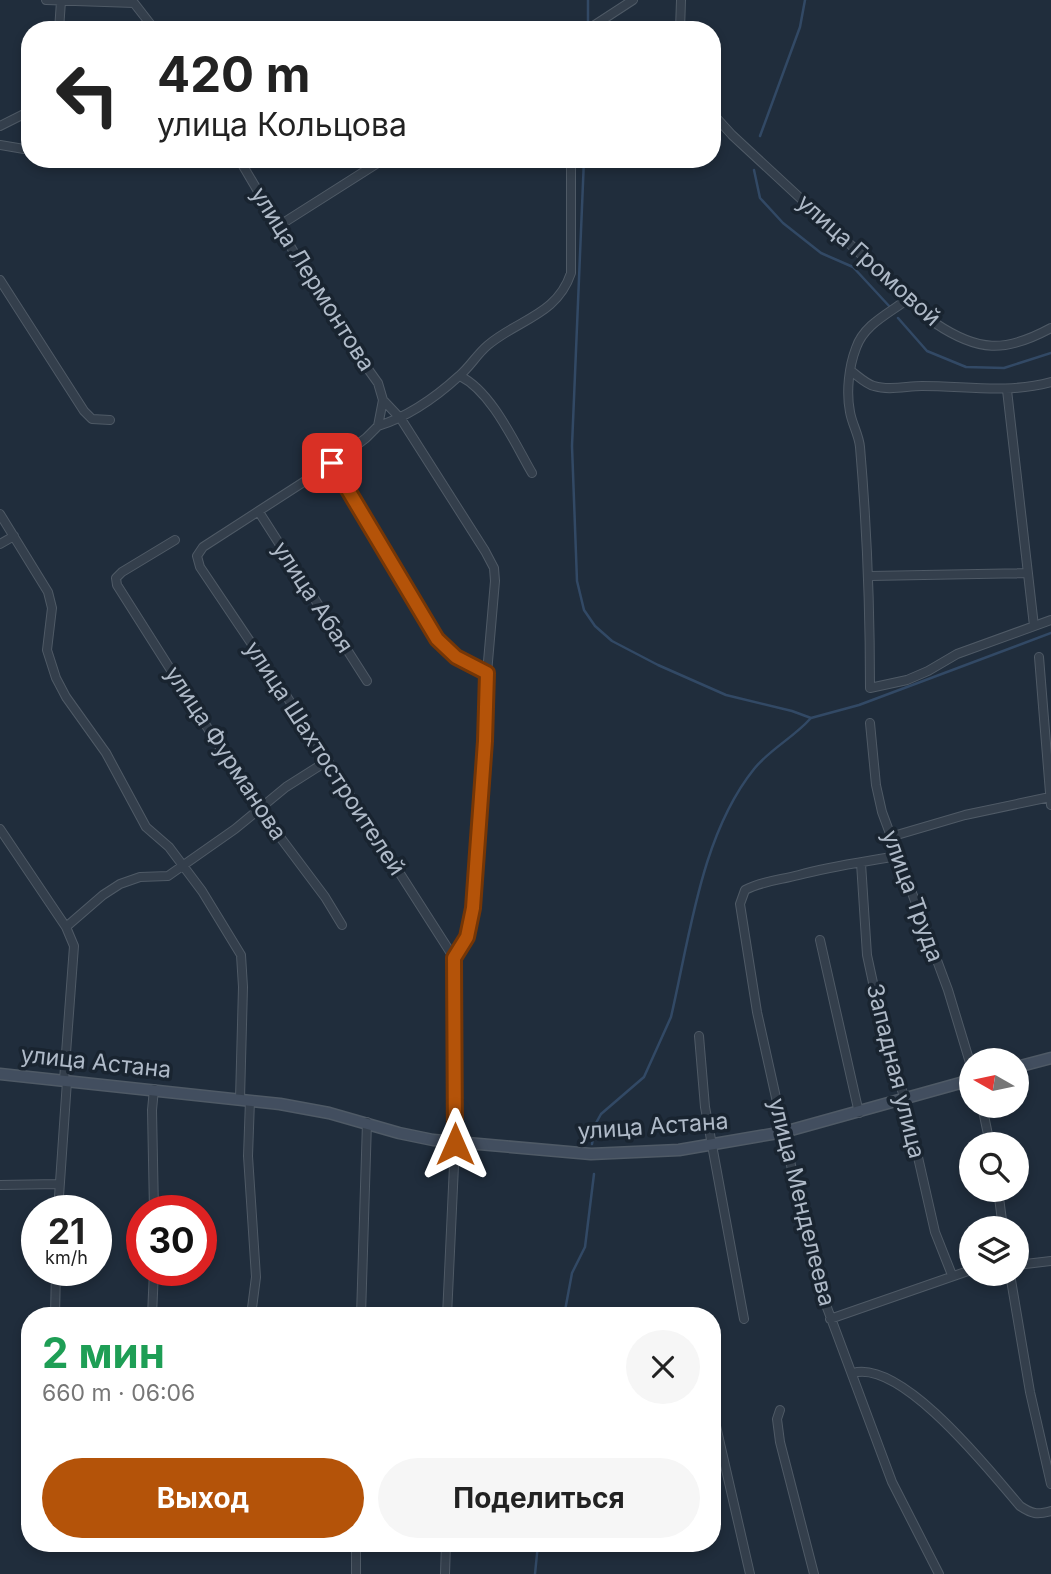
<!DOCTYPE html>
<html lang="ru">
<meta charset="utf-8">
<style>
body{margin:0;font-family:Inter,sans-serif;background:#f6f6f6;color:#222;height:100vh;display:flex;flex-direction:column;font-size:26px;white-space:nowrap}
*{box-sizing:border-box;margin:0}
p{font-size:23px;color:#767676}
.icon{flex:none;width:38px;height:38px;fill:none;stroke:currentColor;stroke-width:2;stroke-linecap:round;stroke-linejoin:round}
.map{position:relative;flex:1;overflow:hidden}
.panel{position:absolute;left:21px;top:1307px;width:700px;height:245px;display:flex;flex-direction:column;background:#fff;border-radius:28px;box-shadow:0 4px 10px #0003}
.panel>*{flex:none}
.top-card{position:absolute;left:21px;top:21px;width:700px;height:147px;border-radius:28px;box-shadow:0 4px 10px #0003;background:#fff;color:#222;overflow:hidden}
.needle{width:46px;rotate:279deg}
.fabs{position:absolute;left:959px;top:1048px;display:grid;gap:14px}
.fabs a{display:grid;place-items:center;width:70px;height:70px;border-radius:50%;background:#fff;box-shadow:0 4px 10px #0003;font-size:35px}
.speed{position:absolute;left:21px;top:1195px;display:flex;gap:14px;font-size:35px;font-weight:700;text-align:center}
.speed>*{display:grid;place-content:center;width:91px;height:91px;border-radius:50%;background:#fff;box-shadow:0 4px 10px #0003;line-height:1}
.speed small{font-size:18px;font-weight:400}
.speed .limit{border:10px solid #d22;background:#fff;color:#111}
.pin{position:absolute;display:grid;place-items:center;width:60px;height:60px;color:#fff;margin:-30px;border-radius:14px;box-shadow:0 4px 10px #0006}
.me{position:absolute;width:77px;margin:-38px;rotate:0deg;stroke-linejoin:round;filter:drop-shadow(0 0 5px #0008)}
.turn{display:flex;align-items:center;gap:24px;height:147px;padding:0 21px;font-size:32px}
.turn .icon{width:91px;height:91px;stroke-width:2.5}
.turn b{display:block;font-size:49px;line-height:60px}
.round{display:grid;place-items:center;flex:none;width:74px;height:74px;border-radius:37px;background:#f6f6f6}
.head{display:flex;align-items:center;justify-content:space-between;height:119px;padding:0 21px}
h1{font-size:42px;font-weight:700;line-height:52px;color:#1e9e55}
.cta{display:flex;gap:14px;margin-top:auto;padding:14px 21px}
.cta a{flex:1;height:80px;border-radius:42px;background:#b45309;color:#fff;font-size:28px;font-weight:700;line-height:80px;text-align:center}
.cta a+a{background:#f6f6f6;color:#222}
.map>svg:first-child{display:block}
</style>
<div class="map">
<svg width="1051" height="1574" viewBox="0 0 1051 1574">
<rect width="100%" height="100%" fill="#202d3c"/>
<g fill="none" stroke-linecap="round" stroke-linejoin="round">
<path stroke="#324965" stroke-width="2.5" d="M588 28V0
M760 136 800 27 805 0
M584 159 572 446 577 581 584 610 595 626 612 641 658 665 726 695 792 711 811 718 859 705 1051 633
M754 170 760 198 783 223 821 253 853 267 890 307
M898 318 927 351 966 367 1004 368 1051 353
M592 1144 596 1123 601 1114 644 1077 671 1017C690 936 701 835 754 769 770 749 793 738 810 719
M564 1316 572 1273 585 1247 594 1174
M535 1574 538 1544"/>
<g stroke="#4f5a66" stroke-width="10">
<path id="street" d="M46 0 134 3 155 30
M59 30 61 1
M587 30 633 0
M680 30 681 0
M712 113 732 135 935 323C978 352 1005 353 1051 328
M0 126 30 111
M0 145 24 149 30 147
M239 159 338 327 378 383 383 400 378 426 366 438 333 463 203 547 197 556 200 567 280 686 454 958
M280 225 384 159
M0 280 84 411 92 419 110 420
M909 298C890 313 864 324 856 348 849 366 846 392 850 412 852 424 859 435 860 447 867 528 870 608 870 688L907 680 928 671 957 654 1051 620
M851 371C858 376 866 384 874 386 889 391 907 386 922 386 967 386 1007 394 1051 382
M460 376C492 392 514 442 532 473
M1007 390 1034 626
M383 400 401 419 485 551 494 568 495 581 487 673 485 741 473 908 467 937 454 958 455 1144 447 1316
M378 426C407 417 436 397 459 376 470 367 477 354 488 345 519 319 557 315 571 273V159
M333 463 437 639 456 657 487 673
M259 512 367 681
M0 514 48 592 52 608 47 650 56 678 66 697 106 753 146 827 169 847 202 891 241 955 243 987 240 1099
M175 540 122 572 116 578 117 585 259 809 325 897 342 925
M0 544 14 536
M870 576 1028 573
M1039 657 1051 805
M870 723 876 785 882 812 948 990 971 1066
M0 829 66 927 74 946 64 1080
M890 837 965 815 1050 797
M897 856C864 862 831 866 799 875 780 880 762 881 745 890L740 904 757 1012 816 1278 892 1482 939 1574
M861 863 867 955 883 1029 905 1100 935 1232 952 1275
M66 927 103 895 120 884 140 877 168 876 235 829 286 787 327 761
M820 940 859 1113
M699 1036 705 1107 744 1319
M250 1100 248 1156 256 1277 251 1316
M982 1106 990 1144
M0 1185 59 1184
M998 1190 1003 1228
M58 1211 67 1081
M154 1211 152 1110 154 1089
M1017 1265 1051 1261
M1010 1274 1030 1392 1051 1484
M55 1316 56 1270
M152 1316 154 1270
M361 1316 367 1122
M830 1319 971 1270
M853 1373C902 1359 990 1471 1020 1506 1032 1514 1037 1515 1051 1511
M780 1410 777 1419 780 1442 814 1574
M716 1426 750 1574
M356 1574V1544
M445 1574 446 1544"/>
</g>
<g stroke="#4f5a66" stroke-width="13">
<path id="secondary" d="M1017 1067 1051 1058
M0 1074 280 1104 329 1113 399 1133 433 1140 591 1154 679 1150 784 1132 971 1080"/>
</g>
<use href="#street" stroke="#343f4c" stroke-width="8"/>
<use href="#secondary" stroke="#424e5f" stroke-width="10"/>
</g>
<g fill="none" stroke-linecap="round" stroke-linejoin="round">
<g stroke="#753606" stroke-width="18">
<path id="route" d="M332 463 437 639 456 657 487 673 485 741 473 908 467 937 454 958 455 1144"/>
</g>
<use href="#route" stroke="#b45309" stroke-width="12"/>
</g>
<g text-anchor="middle" stroke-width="7" stroke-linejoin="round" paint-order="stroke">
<g font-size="23" fill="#afbac8" stroke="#192430">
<text transform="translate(869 260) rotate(42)" y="8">улица Громовой</text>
<text transform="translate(313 279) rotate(58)" y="8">улица Лермонтова</text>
<text transform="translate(313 597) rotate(57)" y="8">улица Абая</text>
<text transform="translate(226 753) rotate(57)" y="8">улица Фурманова</text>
<text transform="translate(325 758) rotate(57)" y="8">улица Шахтостроителей</text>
<text transform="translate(913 896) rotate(70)" y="8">улица Труда</text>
<text transform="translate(96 1062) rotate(6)" y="8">улица Астана</text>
<text transform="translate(896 1071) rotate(76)" y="8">Западная улица</text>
<text transform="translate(653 1126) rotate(-4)" y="8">улица Астана</text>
<text transform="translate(802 1202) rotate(76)" y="8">улица Менделеева</text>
</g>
</g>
</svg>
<div class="fabs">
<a><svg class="needle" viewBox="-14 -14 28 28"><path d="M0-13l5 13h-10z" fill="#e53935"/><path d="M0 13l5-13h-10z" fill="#767676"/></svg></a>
<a><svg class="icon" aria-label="search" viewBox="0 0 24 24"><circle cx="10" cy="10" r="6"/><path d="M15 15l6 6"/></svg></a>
<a><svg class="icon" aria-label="layers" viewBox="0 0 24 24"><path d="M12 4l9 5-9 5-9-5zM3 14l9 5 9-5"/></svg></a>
</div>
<div class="speed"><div>21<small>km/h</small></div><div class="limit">30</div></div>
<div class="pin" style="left:332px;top:463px;background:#d93025"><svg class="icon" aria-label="arrive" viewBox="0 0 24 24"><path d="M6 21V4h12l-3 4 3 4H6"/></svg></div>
<svg class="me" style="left:455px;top:1144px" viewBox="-20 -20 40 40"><path d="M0-17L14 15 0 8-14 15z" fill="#b45309" stroke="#fff" stroke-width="4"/></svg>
<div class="top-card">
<div class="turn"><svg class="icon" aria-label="left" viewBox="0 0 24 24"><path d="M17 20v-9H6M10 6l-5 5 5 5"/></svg><div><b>420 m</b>улица Кольцова</div></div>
</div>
<section class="panel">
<div class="head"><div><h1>2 мин</h1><p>660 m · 06:06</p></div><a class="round"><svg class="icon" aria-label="close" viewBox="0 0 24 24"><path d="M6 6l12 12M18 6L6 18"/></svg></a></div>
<div class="cta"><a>Выход</a><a>Поделиться</a></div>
</section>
</div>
